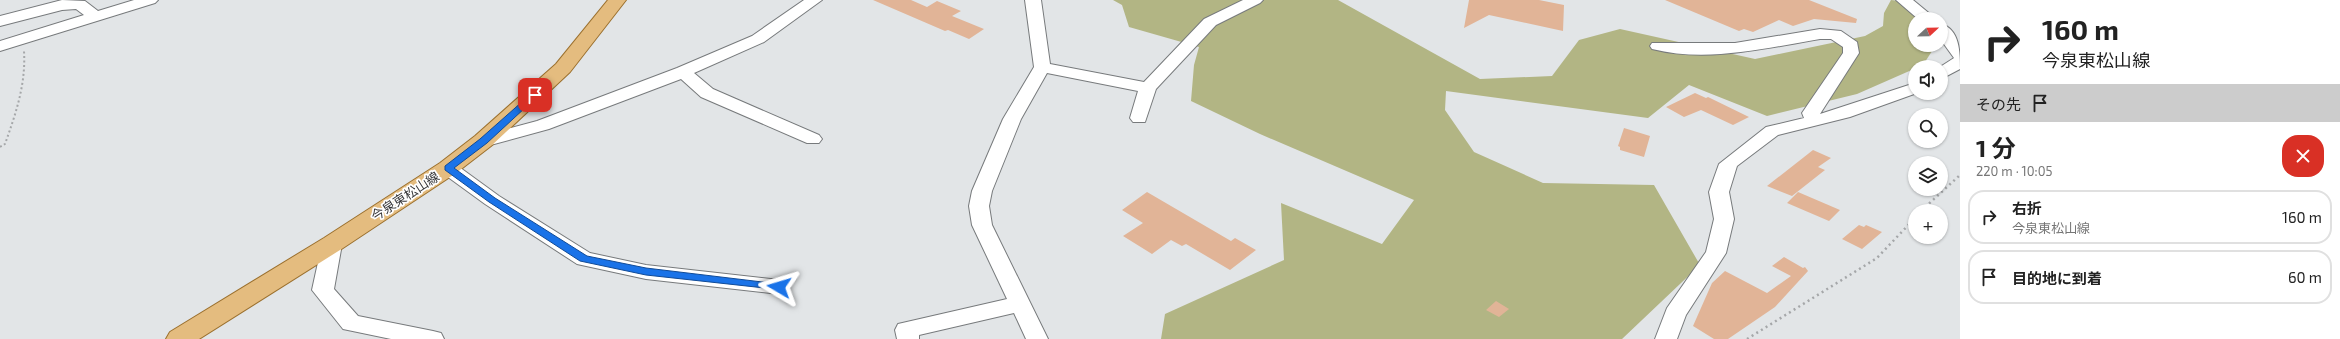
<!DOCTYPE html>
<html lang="ja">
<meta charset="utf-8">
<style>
body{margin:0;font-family:"Exo 2","Noto Sans JP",sans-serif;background:#f2f2f2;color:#222;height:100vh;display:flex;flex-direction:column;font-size:15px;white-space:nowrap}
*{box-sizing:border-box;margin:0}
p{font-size:13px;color:#767676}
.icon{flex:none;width:22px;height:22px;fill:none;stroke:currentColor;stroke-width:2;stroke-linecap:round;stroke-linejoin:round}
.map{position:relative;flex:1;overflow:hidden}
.panel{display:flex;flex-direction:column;background:#fff;width:380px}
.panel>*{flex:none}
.banner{background:#fff;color:#222;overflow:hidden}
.needle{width:26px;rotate:68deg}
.fabs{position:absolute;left:1908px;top:12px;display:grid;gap:8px}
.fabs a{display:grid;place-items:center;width:40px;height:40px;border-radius:50%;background:#fff;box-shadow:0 1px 3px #0004;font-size:20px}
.pin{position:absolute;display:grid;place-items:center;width:34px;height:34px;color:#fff;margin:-17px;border-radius:8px;box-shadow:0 2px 6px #0006}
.me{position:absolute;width:44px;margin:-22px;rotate:277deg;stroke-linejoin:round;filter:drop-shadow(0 0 3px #0008)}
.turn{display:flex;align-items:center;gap:14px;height:84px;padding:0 16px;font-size:18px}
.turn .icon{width:52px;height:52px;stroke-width:2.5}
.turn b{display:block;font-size:28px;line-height:34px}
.then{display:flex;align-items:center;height:38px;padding:0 16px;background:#0003;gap:8px;font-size:15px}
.round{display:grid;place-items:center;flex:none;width:42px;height:42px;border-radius:16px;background:#f2f2f2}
.head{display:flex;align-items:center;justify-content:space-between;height:68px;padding:0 16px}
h1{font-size:24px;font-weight:700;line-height:30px}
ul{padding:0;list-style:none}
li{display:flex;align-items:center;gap:12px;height:54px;margin:0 8px 6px;padding:0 8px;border:2px solid #e0e0e0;border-radius:16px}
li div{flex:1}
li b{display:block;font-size:15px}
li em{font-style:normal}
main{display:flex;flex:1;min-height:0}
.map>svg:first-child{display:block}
</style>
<main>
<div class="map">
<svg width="1960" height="339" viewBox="0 0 1960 339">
<rect width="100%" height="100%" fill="#e2e5e7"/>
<path fill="#b2b584" d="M1113 0H1338L1480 79 1552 76 1579 40 1620 29 1755 59 1865 36 1883 26 1884 13 1891 0C1903 0 1910 11 1918 19H1915V45H1936L1923 65 1857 94 1767 116 1689 85 1648 118 1446 91 1445 110 1474 152 1543 183 1654 185 1700 265 1622 339H1161L1165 314 1284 260 1281 203 1382 244 1414 200 1260 134 1191 101 1194 65 1199 47 1129 27 1122 5Z"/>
<path fill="#e1b497" d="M873 0H911L927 7 937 1 961 11 952 16 984 29 969 39 948 30 945 31Z
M1469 0H1539L1564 5 1563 31 1489 15 1464 28Z
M1665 0H1809L1857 19 1856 23 1814 19 1793 26 1779 20 1753 32 1744 29 1739 31Z
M1695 93 1706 98 1708 97 1749 117 1733 125 1701 110 1684 117 1666 107Z
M1624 128 1650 136 1644 157 1620 150V147L1618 146Z
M1813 150 1831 158 1818 167 1825 170 1792 196 1767 186Z
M1147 192 1231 241 1235 238 1256 250 1230 270 1186 244 1182 246 1171 240 1152 254 1123 236 1143 223 1122 210Z
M1798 192 1840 210 1829 221 1787 203Z
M1859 225 1864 227 1866 225 1882 232 1862 249 1842 239Z
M1784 257 1803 268 1805 267 1808 271 1775 307 1728 339H1714L1693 326 1712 283 1725 271 1767 293 1791 276 1772 266Z
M1496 301 1509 309 1499 317 1486 310Z"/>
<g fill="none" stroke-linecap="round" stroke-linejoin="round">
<g stroke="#777a7c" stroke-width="2">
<path id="minor" d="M62 0 85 1 98 11 134 0H158L155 3 0 51V41L84 15 76 9 62 10 0 26V16Z
M804 0H822L764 42 694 73 713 89 819 135 822 139 819 143H807L701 97 681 79 549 129 483 147 477 145 474 141 477 137 537 121 677 68 752 36Z
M1025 0H1041L1050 64 1144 82 1204 19 1243 0H1263L1260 3 1216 25 1156 89 1145 122H1133L1130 118 1138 91 1047 73 1021 119 992 191 989 206 992 225 1048 339H1026L1014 313 919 335V339H897L895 330 898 324 1007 299 972 225 969 206 972 191 1003 119 1034 67Z
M1896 0H1913L1936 19H1918Z
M1941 24C1960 29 1960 53 1960 69L1941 79 1940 67 1954 58 1941 40Z
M1820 29 1841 31 1857 42 1859 53 1820 114 1915 83V93H1917L1850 117 1778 135 1737 166 1729 192 1734 219 1726 253 1686 315 1677 339H1655L1667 308 1706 252 1714 219 1709 192 1719 164 1766 127 1804 118 1802 113 1843 53V47L1831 39H1820C1766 48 1707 63 1652 49L1650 46 1652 43H1735Z
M448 162 455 164 499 196 590 253 646 265 779 280 787 282 790 287 787 292 779 294 646 279 577 264 485 204 441 172 439 168 441 164Z
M332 237 339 239 342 244 334 289 358 316 433 331 441 333 444 339H391L343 329 312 290 322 244 325 239Z"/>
</g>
<g stroke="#9b702e" stroke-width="2">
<path id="major" d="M608 0H626L570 72 491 146 456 173 340 250 199 339H166L170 332 324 238 440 163 475 136 556 64Z"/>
</g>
<path stroke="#a5a7a9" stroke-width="2" stroke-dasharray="2 2.5" stroke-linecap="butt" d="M0 147 5 144C16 113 26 84 24 51"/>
<path stroke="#a5a7a9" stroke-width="2.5" stroke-dasharray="2 3.5" stroke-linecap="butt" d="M1921 211 1960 175
M1747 339 1877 258 1915 218"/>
<use href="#minor" fill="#fff" fill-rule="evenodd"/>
<use href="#major" fill="#e4bc7f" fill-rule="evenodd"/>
</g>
<path fill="#1a73e8" stroke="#114b97" d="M532 93 539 95 487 143 454 168 495 198 587 256 646 268 779 284 784 287 783 290 646 275 580 261 489 202 445 170V166L480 139Z"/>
<g text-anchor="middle" stroke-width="3.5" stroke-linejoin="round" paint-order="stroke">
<g font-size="13" fill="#363638" stroke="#fff">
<text transform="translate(405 196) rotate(-33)" y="5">今泉東松山線</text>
</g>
</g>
</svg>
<div class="fabs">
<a><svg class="needle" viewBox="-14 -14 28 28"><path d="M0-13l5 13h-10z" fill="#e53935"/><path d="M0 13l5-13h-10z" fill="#767676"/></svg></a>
<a><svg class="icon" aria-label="sound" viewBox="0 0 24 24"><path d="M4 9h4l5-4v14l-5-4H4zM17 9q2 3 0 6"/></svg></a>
<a><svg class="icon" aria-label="search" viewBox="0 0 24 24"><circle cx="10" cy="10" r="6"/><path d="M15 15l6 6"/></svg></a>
<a><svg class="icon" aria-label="layers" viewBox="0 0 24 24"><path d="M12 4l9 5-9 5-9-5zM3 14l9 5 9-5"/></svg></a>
<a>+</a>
</div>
<div class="pin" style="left:535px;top:95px;background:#d93025"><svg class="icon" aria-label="arrive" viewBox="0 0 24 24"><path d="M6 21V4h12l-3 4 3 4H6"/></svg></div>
<svg class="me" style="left:779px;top:287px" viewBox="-20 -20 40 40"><path d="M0-17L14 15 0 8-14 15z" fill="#1a73e8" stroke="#fff" stroke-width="4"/></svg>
</div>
<section class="panel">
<div class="banner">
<div class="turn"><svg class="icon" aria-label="right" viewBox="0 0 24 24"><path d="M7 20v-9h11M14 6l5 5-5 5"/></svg><div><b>160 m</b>今泉東松山線</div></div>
<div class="then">その先<svg class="icon" aria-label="arrive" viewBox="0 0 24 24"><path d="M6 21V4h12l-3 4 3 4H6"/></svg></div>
</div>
<div class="head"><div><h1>1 分</h1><p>220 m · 10:05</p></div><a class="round" style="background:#d93025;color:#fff"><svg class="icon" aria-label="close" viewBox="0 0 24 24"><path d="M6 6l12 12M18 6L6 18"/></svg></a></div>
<ul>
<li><svg class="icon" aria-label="right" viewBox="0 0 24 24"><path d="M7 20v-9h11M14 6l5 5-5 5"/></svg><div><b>右折</b><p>今泉東松山線</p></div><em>160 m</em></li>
<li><svg class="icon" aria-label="arrive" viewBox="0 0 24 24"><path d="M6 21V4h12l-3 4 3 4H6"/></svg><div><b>目的地に到着</b></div><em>60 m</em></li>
</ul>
</section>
</main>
